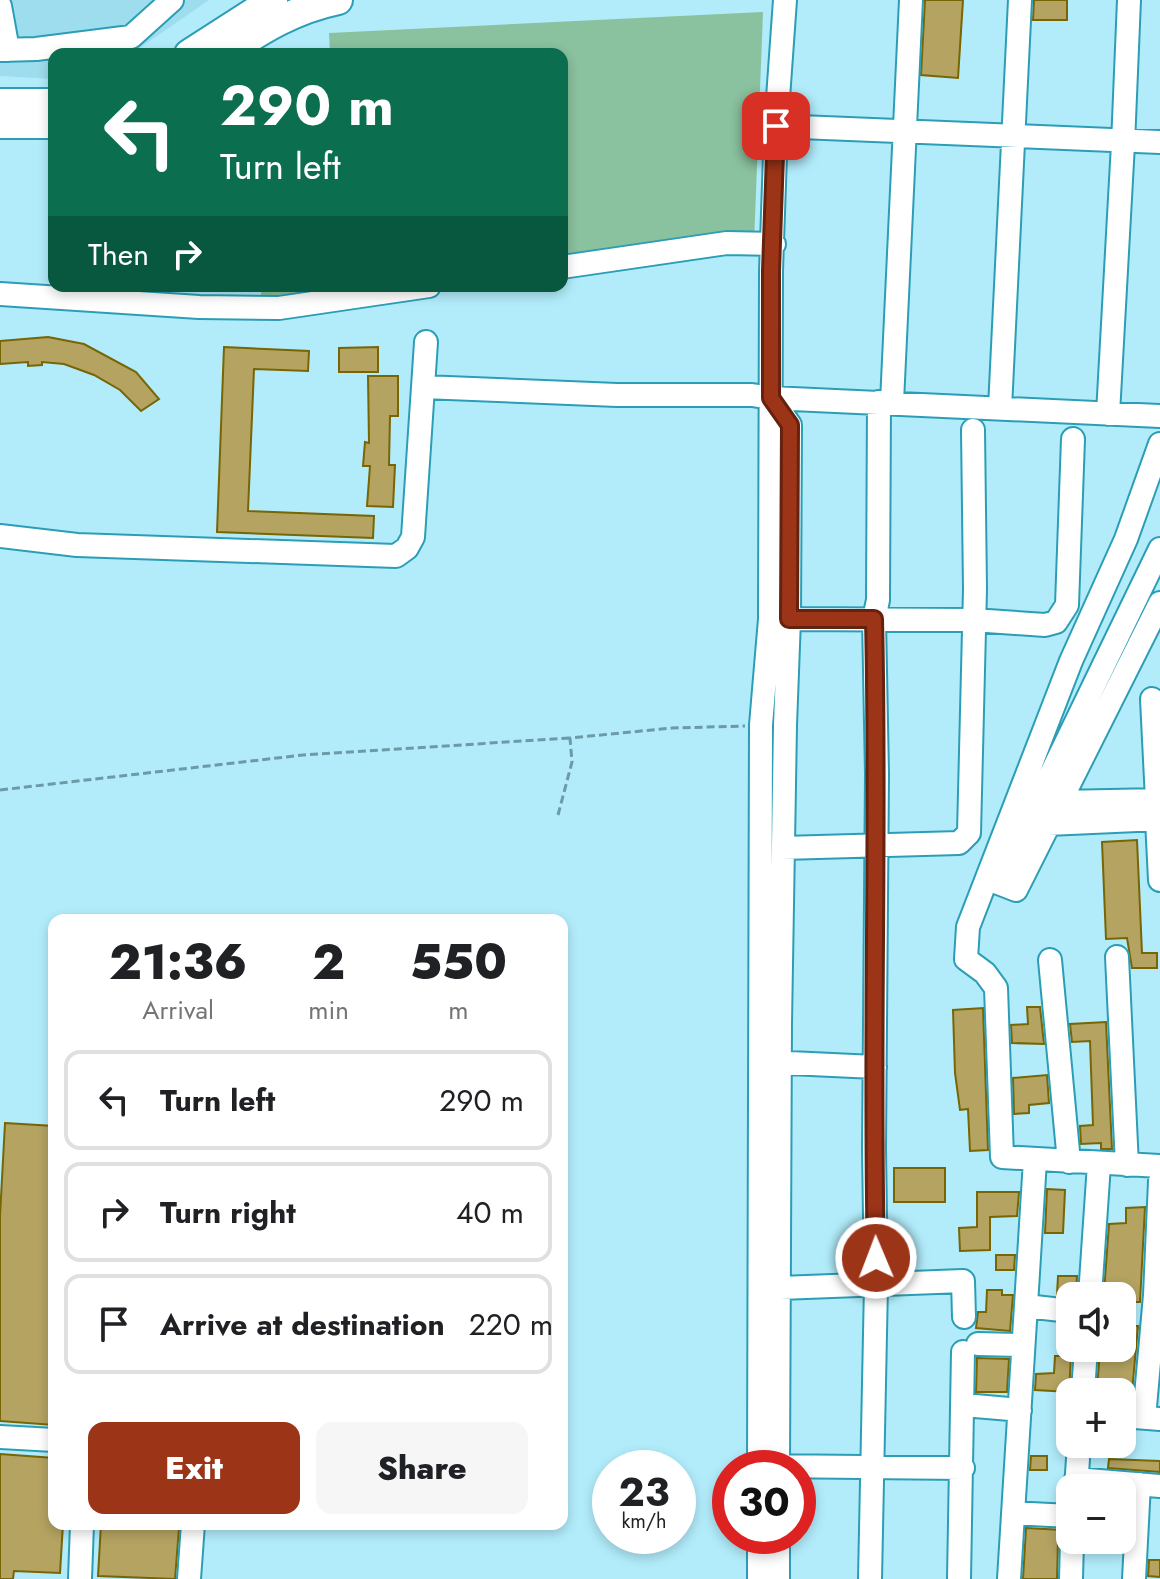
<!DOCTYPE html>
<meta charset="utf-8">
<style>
body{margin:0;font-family:Jost,sans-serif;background:#f6f6f6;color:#202124;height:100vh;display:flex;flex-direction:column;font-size:30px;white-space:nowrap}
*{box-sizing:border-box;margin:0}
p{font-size:26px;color:#757577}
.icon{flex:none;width:44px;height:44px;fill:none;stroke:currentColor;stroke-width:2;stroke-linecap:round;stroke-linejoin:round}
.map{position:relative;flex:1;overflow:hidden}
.panel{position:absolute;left:48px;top:914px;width:520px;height:616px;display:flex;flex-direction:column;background:#fff;border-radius:16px;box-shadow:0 4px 12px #0003}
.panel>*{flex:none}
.guide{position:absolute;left:48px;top:48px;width:520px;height:244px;border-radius:16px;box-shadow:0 4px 12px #0003;background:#0b6e4f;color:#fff;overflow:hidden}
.controls{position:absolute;left:1056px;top:1282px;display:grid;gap:16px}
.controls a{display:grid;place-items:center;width:80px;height:80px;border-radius:16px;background:#fff;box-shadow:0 4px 12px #0003;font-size:40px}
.speed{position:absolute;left:592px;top:1450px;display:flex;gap:16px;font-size:40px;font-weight:700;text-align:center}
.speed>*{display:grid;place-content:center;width:104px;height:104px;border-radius:50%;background:#fff;box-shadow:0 4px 12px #0003;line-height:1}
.speed small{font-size:20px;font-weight:400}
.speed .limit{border:12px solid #d22;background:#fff;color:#111}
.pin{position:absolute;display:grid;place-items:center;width:68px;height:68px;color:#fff;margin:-34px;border-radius:16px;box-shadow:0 4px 12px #0006}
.me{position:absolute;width:88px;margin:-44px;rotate:359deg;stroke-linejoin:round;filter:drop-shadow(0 0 6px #0008)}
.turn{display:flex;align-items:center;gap:28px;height:168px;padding:0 40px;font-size:36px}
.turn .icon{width:104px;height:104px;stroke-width:2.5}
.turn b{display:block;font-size:56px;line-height:68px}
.then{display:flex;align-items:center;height:76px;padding:0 40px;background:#0003;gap:16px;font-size:30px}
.eta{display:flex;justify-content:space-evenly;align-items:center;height:136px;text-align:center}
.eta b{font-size:48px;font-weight:800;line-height:56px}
.button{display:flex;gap:16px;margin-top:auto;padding:16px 40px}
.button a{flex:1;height:92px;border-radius:16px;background:#9c3417;color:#fff;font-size:32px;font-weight:800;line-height:92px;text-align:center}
.button a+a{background:#f6f6f6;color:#202124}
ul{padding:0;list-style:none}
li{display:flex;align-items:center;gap:24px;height:100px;margin:0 16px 12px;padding:0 24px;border:4px solid #e0e0e0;border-radius:16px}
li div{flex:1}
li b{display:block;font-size:30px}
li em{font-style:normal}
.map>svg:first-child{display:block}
</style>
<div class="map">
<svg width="1160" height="1579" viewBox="0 0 1160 1579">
<rect width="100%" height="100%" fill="#b2ecfb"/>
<path fill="#9eddee" d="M0 0H209L131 54H54V79L0 76Z"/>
<path fill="#8ac19e" d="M763 12 754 243 562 266V54H330L329 33Z
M261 286H387L261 301Z"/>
<path fill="#b4a361" stroke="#786503" stroke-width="2" d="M925 0H963L958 78 921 75Z
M1034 0H1067V20H1033Z
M48 337 84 344 136 372 159 399 141 411 120 390 94 375 64 364 42 362V365L28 366V362L0 364V341Z
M224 347 309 351 308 371 254 369 248 511 374 516 373 538 217 532Z
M378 347V372H339V348Z
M368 376H398V416H390L389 465H395L393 507 367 506 370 466H363L365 442 369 443Z
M1137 840 1142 953H1157V968H1132L1127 938 1106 939 1102 842Z
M1027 1007H1040L1044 1044 1012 1043 1011 1025 1028 1024Z
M983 1008 988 1150 970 1151 968 1109 960 1110 955 1073 953 1010Z
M1106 1022 1112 1149H1101V1143L1081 1144 1080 1126 1093 1125 1090 1041 1072 1042 1070 1024Z
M1047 1075 1049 1103 1029 1105V1113L1014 1114 1013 1078Z
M5 1123 54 1126V1425L0 1421V1216Z
M894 1168H945V1202H894Z
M1047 1189 1065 1190 1063 1233H1045Z
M977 1192H1019L1017 1216 990 1217V1250L960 1251 959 1228 977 1227Z
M1145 1207 1140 1302H1124V1292H1104L1109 1224 1126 1223V1208Z
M996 1255H1015L1014 1270H996Z
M1058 1276H1077L1076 1296 1057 1295Z
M987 1290H1002V1295H1013L1010 1331 976 1328 978 1312H986Z
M1122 1326H1138L1131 1403 1122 1402V1392L1097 1389 1100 1350 1122 1348Z
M1055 1356H1071L1069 1392 1035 1390 1036 1374 1054 1373Z
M977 1358 1009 1359 1007 1392H976Z
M0 1454 54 1458V1524H63L60 1573 14 1571 13 1579H0Z
M1031 1456H1047V1470H1030Z
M1109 1459 1160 1461V1472L1108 1468Z
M101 1524 179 1528 175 1579 98 1576Z
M1026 1528 1063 1530 1058 1540 1057 1579H1023Z
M1149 1560H1160V1577L1148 1576Z"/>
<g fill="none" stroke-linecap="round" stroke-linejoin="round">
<g stroke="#2b9eb6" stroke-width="26">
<path id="minor" d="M0 6 8 50
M0 50 36 49 131 37 172 0
M776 126 1160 142
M562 267 727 243 774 244
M0 294 199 307 279 308 429 286
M423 387 426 342
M771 398 790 425 789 619 785 725 780 1024 778 1468
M892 402 911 0
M1000 408 1020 0
M1108 414 1123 144 1129 0
M1160 444 1126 539 1071 661 968 927 966 959 985 973 996 988 1002 1157 1160 1166
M0 536 77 545 396 556 407 548 413 537 423 387 617 395H752L771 398 1160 416
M1160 549 998 883 1016 890 1160 603
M789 619 973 620 1045 625 1056 622 1067 605 1073 439
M1152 699 1157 800
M1059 802 1160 800
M1157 820 1160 880
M1048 824 1160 819
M783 848 959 843 969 833 975 589 973 430
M1117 957 1127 1165
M1050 960 1069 1162
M768 1062 875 1067
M780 1288 963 1281 964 1317
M1090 1296 1099 1164
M1026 1306 1070 1311
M978 1344 1023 1345
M1083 1392 1086 1348
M975 1406 1020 1410
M1122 1416 1160 1419
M1144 1418 1155 1295 1160 1181
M0 1437 54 1440
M764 1466 963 1468
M759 1468 761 725 770 619 771 271 776 126 785 0
M1076 1479 1160 1486
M1076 1488 1079 1444
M1013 1513 1070 1516
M759 1536V1579
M778 1536V1579
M80 1579 82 1524
M189 1579 193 1524
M870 1579 876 1285 874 1149 877 774 874 619 878 600 879 402
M959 1579 963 1352
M1009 1579 1035 1160
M1071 1579 1072 1540
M1134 1579 1139 1484"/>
</g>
<g stroke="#2b9eb6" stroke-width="32">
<path id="major" d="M189 54 273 0
M226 54C261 29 295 9 338 0
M0 103H54
M0 124H54"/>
</g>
<path stroke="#6c9aa6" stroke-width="3" stroke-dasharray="8 4" stroke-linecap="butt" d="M0 790 303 755 570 738
M558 815 572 762 570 738 672 728 745 726"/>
<use href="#minor" stroke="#fff" stroke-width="22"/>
<use href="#major" stroke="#fff" stroke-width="28"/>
</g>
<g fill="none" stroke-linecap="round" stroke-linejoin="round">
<g stroke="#65220f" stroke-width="20">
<path id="route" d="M776 126 771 271V398L790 425 789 619H874C879 832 871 1045 876 1258"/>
</g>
<use href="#route" stroke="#9c3417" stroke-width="14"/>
</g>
</svg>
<div class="controls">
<a><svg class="icon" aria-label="sound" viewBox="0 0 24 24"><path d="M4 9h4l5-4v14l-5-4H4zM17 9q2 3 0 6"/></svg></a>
<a>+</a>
<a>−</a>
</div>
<div class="speed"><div>23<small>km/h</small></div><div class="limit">30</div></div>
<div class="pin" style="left:776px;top:126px;background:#d93025"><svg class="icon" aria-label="arrive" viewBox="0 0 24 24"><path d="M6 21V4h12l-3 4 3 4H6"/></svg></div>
<svg class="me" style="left:876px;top:1258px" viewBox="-20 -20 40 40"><circle r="17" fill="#9c3417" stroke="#fff" stroke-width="3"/><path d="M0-11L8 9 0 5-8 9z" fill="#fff"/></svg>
<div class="guide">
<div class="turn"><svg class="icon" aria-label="left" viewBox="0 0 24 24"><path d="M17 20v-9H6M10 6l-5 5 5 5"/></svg><div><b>290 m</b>Turn left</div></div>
<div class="then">Then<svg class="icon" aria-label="right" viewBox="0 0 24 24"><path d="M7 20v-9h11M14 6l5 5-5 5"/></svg></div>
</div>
<section class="panel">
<div class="eta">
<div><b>21:36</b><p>Arrival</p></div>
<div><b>2</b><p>min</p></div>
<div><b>550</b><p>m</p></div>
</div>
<ul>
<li><svg class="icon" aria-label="left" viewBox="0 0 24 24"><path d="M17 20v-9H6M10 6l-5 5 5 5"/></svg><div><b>Turn left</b></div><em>290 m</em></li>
<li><svg class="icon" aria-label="right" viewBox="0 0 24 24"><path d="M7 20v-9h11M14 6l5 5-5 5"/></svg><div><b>Turn right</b></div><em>40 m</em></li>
<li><svg class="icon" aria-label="arrive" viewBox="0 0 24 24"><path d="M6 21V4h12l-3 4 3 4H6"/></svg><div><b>Arrive at destination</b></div><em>220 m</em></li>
</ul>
<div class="button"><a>Exit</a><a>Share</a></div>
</section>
</div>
